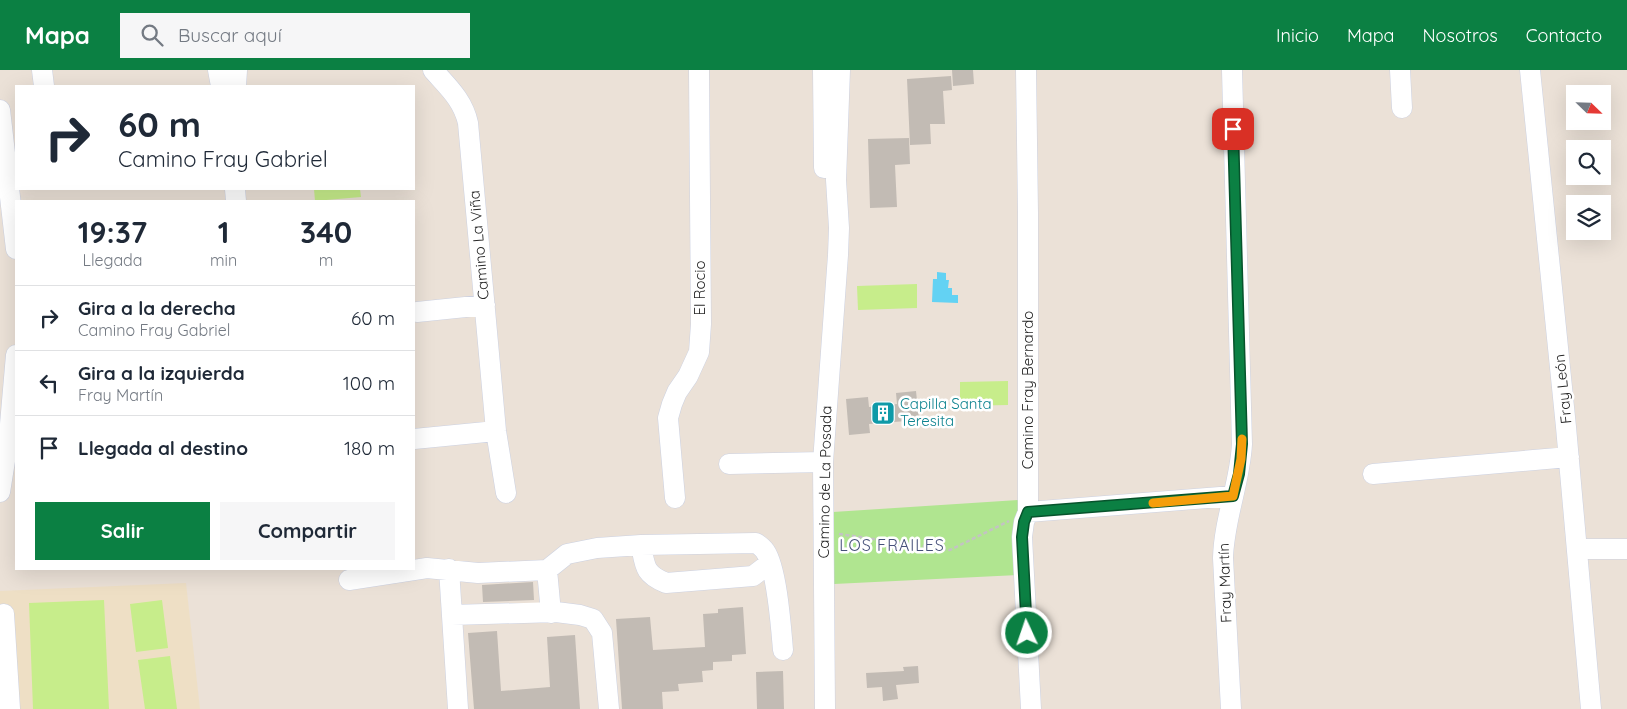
<!DOCTYPE html>
<html lang="es">
<meta charset="utf-8">
<style>
body{margin:0;font-family:Quicksand,sans-serif;background:#f6f6f7;color:#1f2937;height:100vh;display:flex;flex-direction:column;font-size:19px;white-space:nowrap}
*{box-sizing:border-box;margin:0}
p{font-size:16px;color:#747a83}
.icon{flex:none;width:28px;height:28px;fill:none;stroke:currentColor;stroke-width:2;stroke-linecap:round;stroke-linejoin:round}
.map{position:relative;flex:1;overflow:hidden}
.side{position:absolute;left:15px;top:130px;width:400px;height:370px;display:flex;flex-direction:column;background:#fff;border-radius:0px;box-shadow:0 5px 20px #0002}
.side>*{flex:none}
.top-card{position:absolute;left:15px;top:15px;width:400px;height:105px;border-radius:0px;box-shadow:0 5px 20px #0002;background:#fff;color:#1f2937;overflow:hidden}
.needle{width:32px;rotate:113deg}
.fabs{position:absolute;left:1566px;top:15px;display:grid;gap:10px}
.fabs a{display:grid;place-items:center;width:45px;height:45px;border-radius:0px;background:#fff;box-shadow:0 5px 20px #0002;font-size:25px}
.pin{position:absolute;display:grid;place-items:center;width:42px;height:42px;color:#fff;margin:-21px;border-radius:10px;box-shadow:0 2px 8px #0006}
.me{position:absolute;width:55px;margin:-28px;rotate:357deg;stroke-linejoin:round;filter:drop-shadow(0 0 4px #0008)}
.turn{display:flex;align-items:center;gap:18px;height:105px;padding:0 20px;font-size:22px}
.turn .icon{width:65px;height:65px;stroke-width:2.5}
.turn b{display:block;font-size:35px;line-height:42px}
.eta{display:flex;justify-content:space-evenly;align-items:center;height:85px;text-align:center}
.eta b{font-size:30px;font-weight:700;line-height:35px}
.action{display:flex;gap:10px;margin-top:auto;padding:10px 20px}
.action a{flex:1;height:58px;border-radius:0px;background:#0b8043;color:#fff;font-size:20px;font-weight:700;line-height:58px;text-align:center}
.action a+a{background:#f6f6f7;color:#1f2937}
ul{padding:0;list-style:none}
li{display:flex;align-items:center;gap:15px;height:65px;padding:0 20px;border-top:1px solid #e0e1e3}
li div{flex:1}
li b{display:block;font-size:19px}
li em{font-style:normal}
header{display:flex;align-items:center;gap:30px;box-sizing:border-box;height:70px;padding:0 25px;background:#0b8043;color:#fff}
header strong{font-size:24px}
nav{display:flex;gap:28px;margin-inline-start:auto;font-size:18px}
.search{width:350px;height:45px;background:#f6f6f7;display:flex;align-items:center;gap:12px;box-sizing:border-box;padding:0 18px;border-radius:0px;color:#747a83;font-size:19px}
.map>svg:first-child{display:block}
</style>
<header>
<strong>Mapa</strong>
<div class="search"><svg class="icon" aria-label="search" viewBox="0 0 24 24"><circle cx="10" cy="10" r="6"/><path d="M15 15l6 6"/></svg>Buscar aquí</div>
<nav><a>Inicio</a><a>Mapa</a><a>Nosotros</a><a>Contacto</a></nav>
</header>
<div class="map">
<svg width="1627" height="639" viewBox="0 0 1627 639">
<rect width="100%" height="100%" fill="#ebe1d7"/>
<path fill="#eedfc5" d="M186 513 200 639H0V521Z"/>
<path fill="#b0e590" d="M1019 430 1020 505 834 514 833 442Z"/>
<path fill="#c7ed8b" d="M314 119H360L361 127 315 131Z
M917 214V238L858 240 857 216Z
M1008 311V335L960 336V312Z
M104 530 109 639H33L29 533Z
M162 530 168 578 136 582 130 534Z
M170 586 177 639H145L138 590Z"/>
<path fill="#63d2f3" d="M937 202 946 203V210H949L948 218H952V225H958V233L932 232 933 209H937Z"/>
<path fill="#c2bbb4" d="M952 0H973L974 14 953 16Z
M951 6 952 20 943 21 945 54H930L931 74 910 75 907 9Z
M909 68 910 94 895 95 897 137 870 138 868 69Z
M916 321 919 350 869 354 870 363 849 365 846 329 868 327 869 337 897 334 896 323Z
M533 512 534 530 483 532 482 515Z
M743 537 746 584 732 585V591L713 592V600L702 601 703 612 678 614 679 621 662 622 663 639H622L616 549 650 547 653 580 705 577 703 544 718 543V539Z
M497 561 501 621 550 617 547 567 575 565 580 639H474L468 563Z
M918 596 919 613 896 615 898 629 883 631 882 617 867 618 866 603 904 601 903 597Z
M783 601 784 639H757L756 602Z"/>
<g fill="none" stroke-linecap="round" stroke-linejoin="round">
<g stroke="#ccd1e1" stroke-width="21">
<path id="minor" d="M42 0 44 16
M218 0 221 16
M433 0C448 17 463 30 468 53L496 361 506 423
M823 0 824 98
M1026 0 1028 143V442L1024 452 1022 467 1031 639
M1400 0 1402 38
M1530 0 1566 357 1591 639
M236 16 237 0
M0 40 16 179
M235 119 236 131
M417 242 485 235
M414 369 496 361
M729 394 823 392
M1373 404 1569 387
M0 422 9 366 16 285
M675 428 668 348 672 334 677 322 688 306 699 282 701 254 699 0
M1028 442 1233 426
M641 475C645 496 644 504 666 513L753 506 770 493
M1577 479H1627
M449 499 458 639
M547 500 567 484 597 478 641 475 756 473C759 475 763 478 765 481 777 498 781 557 783 580
M349 510 427 498 478 503 547 500 551 543
M4 544 10 639
M452 545 556 542 580 545 593 549 602 563 609 639
M825 639 823 392 838 185 839 158 836 110 840 0
M1231 639 1223 488C1224 449 1240 413 1242 374L1232 0"/>
</g>
<path stroke="#c3c3c3" stroke-width="2.5" stroke-dasharray="4 2.5" stroke-linecap="butt" d="M839 464 950 480 1009 451"/>
<use href="#minor" stroke="#fff" stroke-width="20"/>
</g>
<g fill="none" stroke-linecap="round" stroke-linejoin="round">
<g stroke="#07532c" stroke-width="12">
<path id="route" d="M1027 563 1022 467 1024 452 1028 442 1233 426 1239 404 1242 374 1233 59"/>
</g>
<use href="#route" stroke="#0b8043" stroke-width="9"/>
<path stroke="#f59e0b" stroke-width="9" d="M1153 433 1233 426 1241 389 1242 369"/>
</g>
<defs>
<g id="building-square" transform="scale(1.25)"><rect x="-9" y="-9" width="18" height="18" rx="4" fill="#0f9aa8" stroke="#fff"/><path d="M-4-6H4V6H1V3H-1V6H-4ZM-2.5-4.3h1.7v1.8h-1.7ZM.8-4.3h1.7v1.8H.8ZM-2.5-1h1.7V.8h-1.7ZM.8-1h1.7V.8H.8Z" fill="#fff"/></g>
</defs>
<g fill-rule="evenodd">
<use href="#building-square" x="883" y="343"/>
</g>
<g text-anchor="middle" stroke-width="5" stroke-linejoin="round" paint-order="stroke">
<g font-size="15" fill="#272727" stroke="#fff">
<text transform="translate(479 175) rotate(-95)" y="5">Camino La Viña</text>
<text transform="translate(700 218) rotate(-90)" y="5">El Rocio</text>
<text transform="translate(1563 319) rotate(-96)" y="5">Fray León</text>
<text transform="translate(1028 320) rotate(-90)" y="5">Camino Fray Bernardo</text>
<text transform="translate(825 412) rotate(-89)" y="5">Camino de La Posada</text>
<text transform="translate(1225 513) rotate(-92)" y="5">Fray Martín</text>
</g>
<g font-size="15" fill="#0d838f" stroke="#fff" text-anchor="start">
<text x="900" y="339">Capilla Santa<tspan x="900" dy="17">Teresita</tspan></text>
</g>
<g font-size="16" letter-spacing="1" fill="#465179" stroke="#fff">
<text x="892" y="481">LOS FRAILES</text>
</g>
</g>
</svg>
<div class="fabs">
<a><svg class="needle" viewBox="-14 -14 28 28"><path d="M0-13l5 13h-10z" fill="#e53935"/><path d="M0 13l5-13h-10z" fill="#747a83"/></svg></a>
<a><svg class="icon" aria-label="search" viewBox="0 0 24 24"><circle cx="10" cy="10" r="6"/><path d="M15 15l6 6"/></svg></a>
<a><svg class="icon" aria-label="layers" viewBox="0 0 24 24"><path d="M12 4l9 5-9 5-9-5zM3 14l9 5 9-5"/></svg></a>
</div>
<div class="pin" style="left:1233px;top:59px;background:#d93025"><svg class="icon" aria-label="arrive" viewBox="0 0 24 24"><path d="M6 21V4h12l-3 4 3 4H6"/></svg></div>
<svg class="me" style="left:1027px;top:563px" viewBox="-20 -20 40 40"><circle r="17" fill="#0b8043" stroke="#fff" stroke-width="3"/><path d="M0-11L8 9 0 5-8 9z" fill="#fff"/></svg>
<div class="top-card">
<div class="turn"><svg class="icon" aria-label="right" viewBox="0 0 24 24"><path d="M7 20v-9h11M14 6l5 5-5 5"/></svg><div><b>60 m</b>Camino Fray Gabriel</div></div>
</div>
<section class="side">
<div class="eta">
<div><b>19:37</b><p>Llegada</p></div>
<div><b>1</b><p>min</p></div>
<div><b>340</b><p>m</p></div>
</div>
<ul>
<li><svg class="icon" aria-label="right" viewBox="0 0 24 24"><path d="M7 20v-9h11M14 6l5 5-5 5"/></svg><div><b>Gira a la derecha</b><p>Camino Fray Gabriel</p></div><em>60 m</em></li>
<li><svg class="icon" aria-label="left" viewBox="0 0 24 24"><path d="M17 20v-9H6M10 6l-5 5 5 5"/></svg><div><b>Gira a la izquierda</b><p>Fray Martín</p></div><em>100 m</em></li>
<li><svg class="icon" aria-label="arrive" viewBox="0 0 24 24"><path d="M6 21V4h12l-3 4 3 4H6"/></svg><div><b>Llegada al destino</b></div><em>180 m</em></li>
</ul>
<div class="action"><a>Salir</a><a>Compartir</a></div>
</section>
</div>
